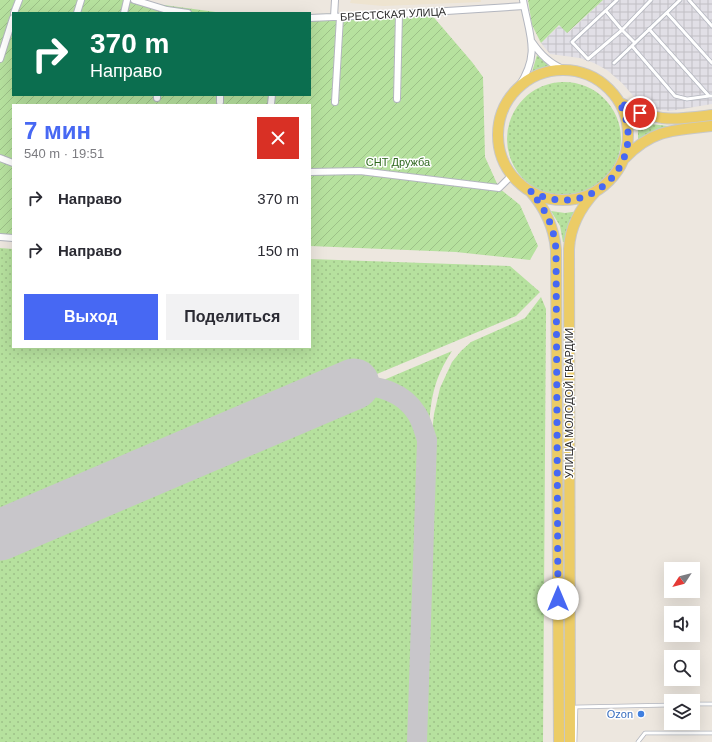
<!DOCTYPE html>
<html lang="ru">
<meta charset="utf-8">
<style>
body{margin:0;font-family:Helvetica,sans-serif;background:#f2f2f3;color:#2b2b33;height:100vh;display:flex;flex-direction:column;font-size:15px;white-space:nowrap}
*{box-sizing:border-box;margin:0}
p{font-size:13px;color:#7c7c81}
.icon{flex:none;width:22px;height:22px;fill:none;stroke:currentColor;stroke-width:2;stroke-linecap:round;stroke-linejoin:round}
.map{position:relative;flex:1;overflow:hidden}
.side{position:absolute;left:12px;top:104px;width:299px;height:244px;display:flex;flex-direction:column;background:#fff;border-radius:0px;box-shadow:0 4px 16px #0002}
.side>*{flex:none}
.guide{position:absolute;left:12px;top:12px;width:299px;height:84px;border-radius:0px;box-shadow:0 4px 16px #0002;background:#0b6e4f;color:#fff;overflow:hidden}
.needle{width:26px;rotate:234deg}
.buttons{position:absolute;left:664px;top:562px;display:grid;gap:8px}
.buttons a{display:grid;place-items:center;width:36px;height:36px;border-radius:0px;background:#fff;box-shadow:0 4px 16px #0002;font-size:20px}
.pin{position:absolute;display:grid;place-items:center;width:34px;height:34px;color:#fff;margin:-17px;border:2px solid #fff;border-radius:50%;box-shadow:0 1px 4px #0007}
.me{position:absolute;width:44px;margin:-22px;rotate:0deg;stroke-linejoin:round;filter:drop-shadow(0 0 3px #0008)}
.turn{display:flex;align-items:center;gap:14px;height:84px;padding:0 12px;font-size:18px}
.turn .icon{width:52px;height:52px;stroke-width:2.5}
.turn b{display:block;font-size:28px;line-height:34px}
.round{display:grid;place-items:center;flex:none;width:42px;height:42px;border-radius:0px;background:#f2f2f3}
.head{display:flex;align-items:center;justify-content:space-between;height:68px;padding:0 12px}
h1{font-size:24px;font-weight:600;line-height:30px;color:#4768f3}
.button{display:flex;gap:8px;margin-top:auto;padding:8px 12px}
.button a{flex:1;height:46px;border-radius:0px;background:#4768f3;color:#fff;font-size:16px;font-weight:600;line-height:46px;text-align:center}
.button a+a{background:#f2f2f3;color:#2b2b33}
ul{padding:0;list-style:none}
li{display:flex;align-items:center;gap:12px;height:52px;padding:0 12px}
li div{flex:1}
li b{display:block;font-size:15px}
li em{font-style:normal}
.map>svg:first-child{display:block}
</style>
<div class="map">
<svg width="712" height="742" viewBox="0 0 712 742">
<defs>
<pattern id="industrial-grid" width="8" height="8" patternUnits="userSpaceOnUse"><rect width="8" height="8" fill="#e1dfe6"/><path d="M0 4h8M4 0v8" fill="none" stroke="#c1c0c5"/></pattern>
<pattern id="grass-dots" width="8" height="8" patternUnits="userSpaceOnUse"><rect width="8" height="8" fill="#b6e19e"/><path d="M2 2h.1M6 6h.1" fill="none" stroke="#9dc188" stroke-width="1.8" stroke-linecap="round"/></pattern>
<pattern id="garden-furrows" width="10" height="10" patternUnits="userSpaceOnUse"><rect width="10" height="10" fill="#b6e19e"/><path d="M-1 1l2-2M0 10L10 0M9 11l2-2" fill="none" stroke="#9dc188"/></pattern>
</defs>
<rect width="100%" height="100%" fill="#ede7df"/>
<path fill="url(#industrial-grid)" d="M603 0H712V104L670 111 654 109 636 99 622 83 607 70 594 63 580 58 550 54 541 43 560 25 568 33Z"/>
<path fill="#eee4d0" d="M351 0H481V2L383 6 350 3Z"/>
<path fill="url(#grass-dots)" d="M537 55 549 66 532 72Z
M507 139a57 57 0 1 1 114 0a57 57 0 1 1-114 0Z
M635 117 650 124 668 126 669 129 638 144V131Z
M551 211 565 213 579 211 567 242H563L560 226Z
M0 248 13 249V347H310V259L510 266 540 292 516 316 0 531Z
M541 297 546 309 543 742H426L431 442 434 414 440 388 452 362 461 351 471 342 525 318Z
M452 351C435 377 431 396 429 427 416 399 409 392 379 382Z
M376 389C400 396 412 406 421 430L411 742H0V543L348 395 361 391Z"/>
<path fill="url(#garden-furrows)" d="M0 0H127L223 13H13V95H310V14L430 13 472 62 483 77 485 157 499 188 520 205 538 246 530 260 456 252 310 246V105H13V235H0Z
M528 0H603L567 33 559 25 541 43 532 25Z"/>
<g fill="none" stroke-linecap="round" stroke-linejoin="round">
<path stroke="#c8c6ca" stroke-width="20" d="M354 384C378 386 403 391 417 414 422 422 424 431 427 440L417 742"/>
<path stroke="#c8c6ca" stroke-width="51" d="M0 535 354 384"/>
<g stroke="#b3b6bf" stroke-width="4.5">
<path id="service" d="M617 0 572 42 588 59 622 30 635 43
M689 0 712 26
M606 11 622 30 651 0
M667 13 712 63
M649 29 709 96H712
M632 46 675 96 687 99 709 96
M614 63 680 0
M693 704H712
M575 742 576 707 671 705
M638 742 645 733H712"/>
</g>
<g stroke="#b3b6bf" stroke-width="8">
<path id="minor" d="M134 0 167 10 188 13
M14 13 19 0
M77 13 81 0
M124 13 127 0
M334 17 335 0
M310 18 399 14 524 6
M532 42C541 55 550 64 565 70
M0 59 13 18
M519 86C541 53 529 35 523 0
M157 98V95
M397 99 399 14
M220 102V95
M335 102 340 17
M271 104 272 95
M0 158 13 163
M310 172 360 171 499 188 512 175
M0 237 13 238"/>
</g>
<g stroke="#c8c8c8" stroke-width="12">
<path id="primary" d="M498 135a65 65 0 1 1 130 0a65 65 0 1 1-130 0Z
M619 102C656 123 671 120 712 115
M625 158C652 129 675 130 712 126
M530 191C546 209 554 227 556 250L559 742
M570 742 569 249C570 226 580 208 596 191"/>
</g>
<use href="#service" stroke="#fff" stroke-width="3"/>
<use href="#minor" stroke="#fff" stroke-width="6"/>
<use href="#primary" stroke="#eccc66" stroke-width="10"/>
</g>
<g fill="none" stroke-linecap="round" stroke-linejoin="round">
<path stroke="#4768f3" stroke-width="7" stroke-dasharray="0 12.6" d="M558 599 556 250C554 227 546 209 530 191 589 224 652 161 619 102L640 113"/>
</g>
<circle fill="#3f7fe0" stroke="#fff" stroke-width="1.5" cx="641" cy="714" r="4"/>
<g text-anchor="middle" stroke-width="3" stroke-linejoin="round" paint-order="stroke">
<g font-size="11" fill="#2c2c2c" stroke="#fff">
<text transform="translate(393 14) rotate(-3)" y="4">БРЕСТСКАЯ УЛИЦА</text>
<text transform="translate(569 403) rotate(-90)" y="4">УЛИЦА МОЛОДОЙ ГВАРДИИ</text>
</g>
<g font-size="11" fill="#2e681e" stroke="#fff">
<text x="398" y="166">СНТ Дружба</text>
</g>
<g font-size="11" fill="#366cbe" stroke="#fff" text-anchor="end">
<text x="633" y="718">Ozon</text>
</g>
</g>
</svg>
<div class="buttons">
<a><svg class="needle" viewBox="-14 -14 28 28"><path d="M0-13l5 13h-10z" fill="#e53935"/><path d="M0 13l5-13h-10z" fill="#7c7c81"/></svg></a>
<a><svg class="icon" aria-label="sound" viewBox="0 0 24 24"><path d="M4 9h4l5-4v14l-5-4H4zM17 9q2 3 0 6"/></svg></a>
<a><svg class="icon" aria-label="search" viewBox="0 0 24 24"><circle cx="10" cy="10" r="6"/><path d="M15 15l6 6"/></svg></a>
<a><svg class="icon" aria-label="layers" viewBox="0 0 24 24"><path d="M12 4l9 5-9 5-9-5zM3 14l9 5 9-5"/></svg></a>
</div>
<div class="pin" style="left:640px;top:113px;background:#d93025"><svg class="icon" aria-label="arrive" viewBox="0 0 24 24"><path d="M6 21V4h12l-3 4 3 4H6"/></svg></div>
<svg class="me" style="left:558px;top:599px" viewBox="-20 -20 40 40"><circle r="19" fill="#fff"/><path d="M0-13L10 11 0 6-10 11z" fill="#4768f3"/></svg>
<div class="guide">
<div class="turn"><svg class="icon" aria-label="right" viewBox="0 0 24 24"><path d="M7 20v-9h11M14 6l5 5-5 5"/></svg><div><b>370 m</b>Направо</div></div>
</div>
<section class="side">
<div class="head"><div><h1>7 мин</h1><p>540 m · 19:51</p></div><a class="round" style="background:#d93025;color:#fff"><svg class="icon" aria-label="close" viewBox="0 0 24 24"><path d="M6 6l12 12M18 6L6 18"/></svg></a></div>
<ul>
<li><svg class="icon" aria-label="right" viewBox="0 0 24 24"><path d="M7 20v-9h11M14 6l5 5-5 5"/></svg><div><b>Направо</b></div><em>370 m</em></li>
<li><svg class="icon" aria-label="right" viewBox="0 0 24 24"><path d="M7 20v-9h11M14 6l5 5-5 5"/></svg><div><b>Направо</b></div><em>150 m</em></li>
</ul>
<div class="button"><a>Выход</a><a>Поделиться</a></div>
</section>
</div>
